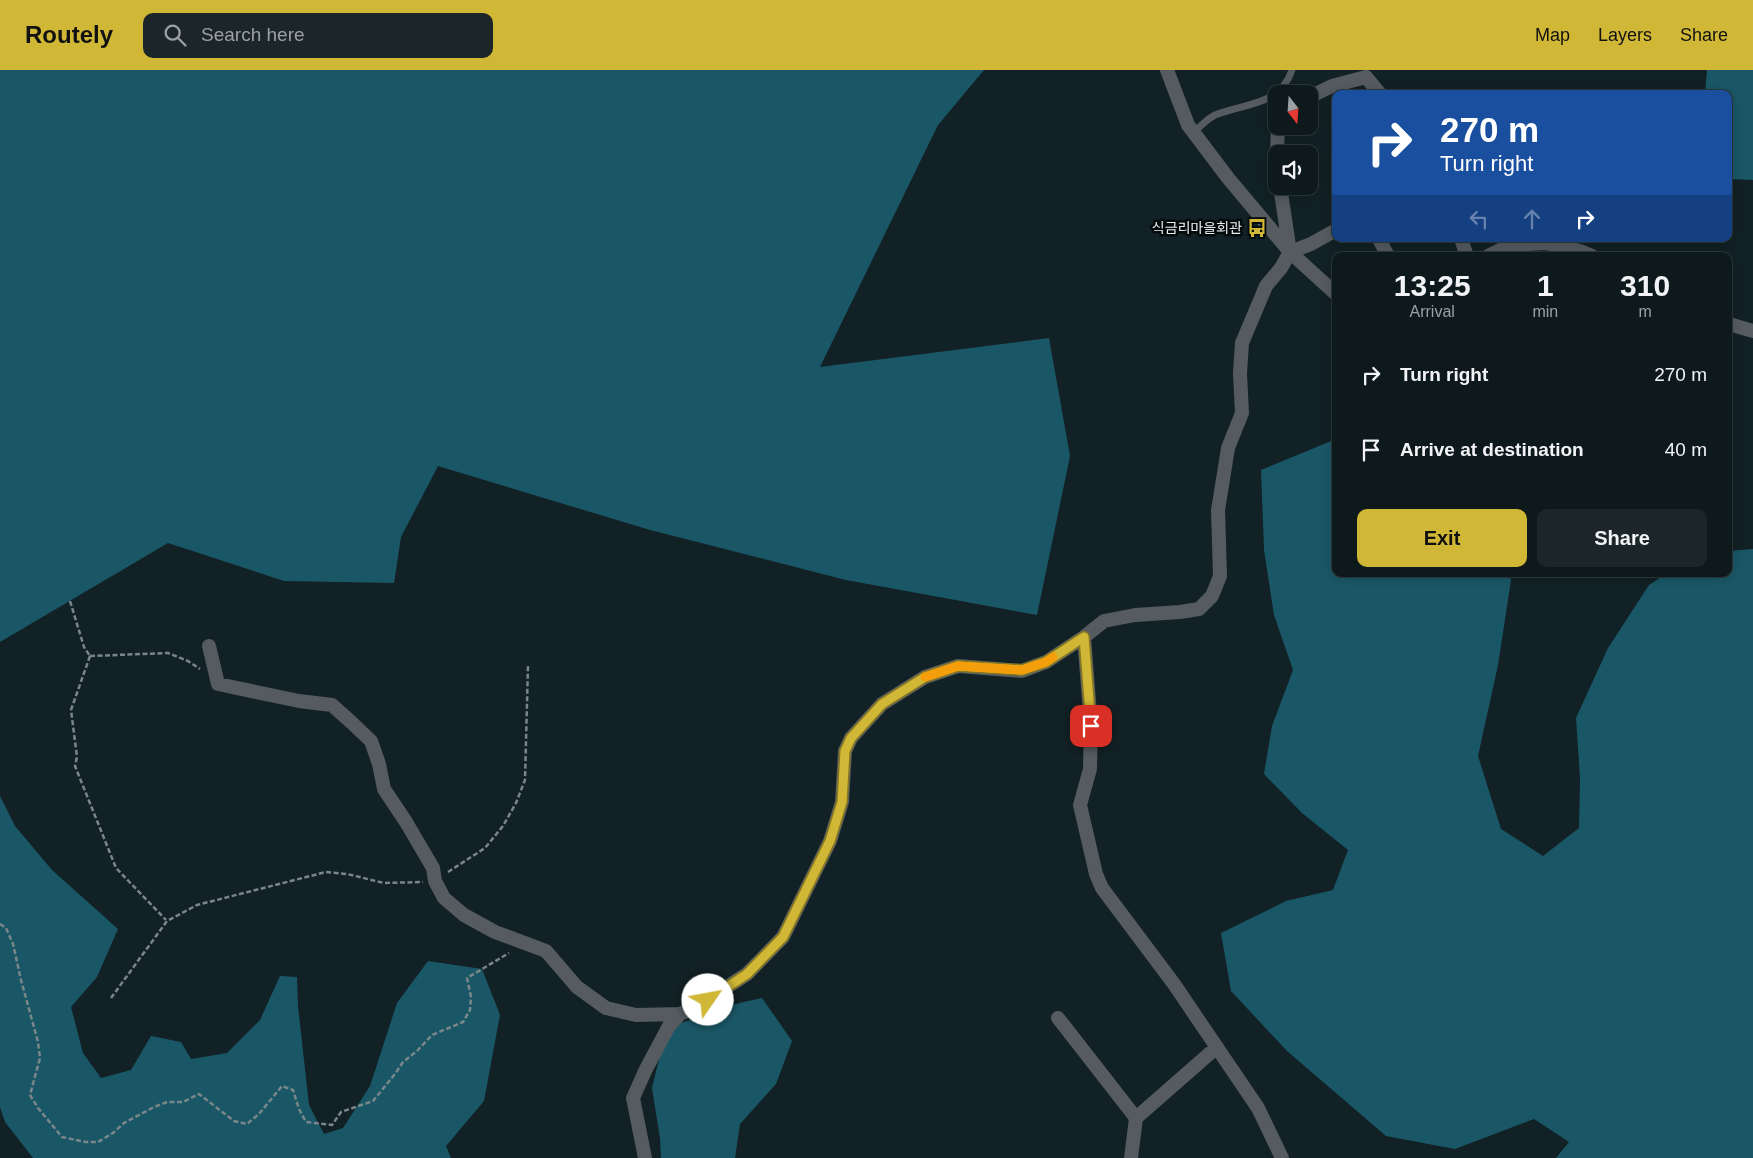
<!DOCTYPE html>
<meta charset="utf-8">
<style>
body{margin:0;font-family:Helvetica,"Noto Sans KR",sans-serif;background:#1c2629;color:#f1f3f6;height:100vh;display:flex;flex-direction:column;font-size:19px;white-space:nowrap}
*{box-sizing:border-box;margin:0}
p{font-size:16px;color:#9ba0a3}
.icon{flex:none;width:28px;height:28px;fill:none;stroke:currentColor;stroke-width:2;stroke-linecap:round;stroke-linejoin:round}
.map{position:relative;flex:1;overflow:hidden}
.details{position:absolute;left:1332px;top:182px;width:400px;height:325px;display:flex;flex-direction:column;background:#0e191c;border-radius:10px;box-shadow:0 2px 12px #0003,0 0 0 1px #2e383b}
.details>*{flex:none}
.hud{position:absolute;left:1332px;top:20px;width:400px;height:152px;border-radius:10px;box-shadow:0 2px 12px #0003,0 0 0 1px #2e383b;background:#1a4fa0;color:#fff;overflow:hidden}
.needle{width:32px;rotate:163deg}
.fabs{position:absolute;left:1268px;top:15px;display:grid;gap:10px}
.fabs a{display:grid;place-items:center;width:50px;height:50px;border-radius:10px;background:#0e191c;box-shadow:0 2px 12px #0003,0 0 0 1px #2e383b;font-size:25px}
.pin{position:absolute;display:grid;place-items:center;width:42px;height:42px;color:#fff;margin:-21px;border-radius:10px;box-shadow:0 2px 8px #0006}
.me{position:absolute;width:55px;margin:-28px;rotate:57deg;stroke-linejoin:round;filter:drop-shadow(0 0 4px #0008)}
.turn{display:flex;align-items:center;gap:18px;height:105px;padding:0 25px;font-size:22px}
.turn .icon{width:65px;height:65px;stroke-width:2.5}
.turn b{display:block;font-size:35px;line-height:42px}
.lanes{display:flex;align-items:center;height:48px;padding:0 25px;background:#0003;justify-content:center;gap:25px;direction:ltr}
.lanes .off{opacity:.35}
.eta{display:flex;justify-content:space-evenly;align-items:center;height:85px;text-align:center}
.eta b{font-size:30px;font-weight:600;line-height:35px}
.button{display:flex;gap:10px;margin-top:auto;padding:10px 25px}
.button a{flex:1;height:58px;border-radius:10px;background:#d0b736;color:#111;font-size:20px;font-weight:600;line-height:58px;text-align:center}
.button a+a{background:#1c2629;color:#f1f3f6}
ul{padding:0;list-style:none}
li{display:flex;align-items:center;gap:15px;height:75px;padding:0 25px}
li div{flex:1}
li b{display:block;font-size:19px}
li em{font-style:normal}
header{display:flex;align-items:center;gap:30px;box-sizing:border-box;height:70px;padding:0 25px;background:#d0b736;color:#111}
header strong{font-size:24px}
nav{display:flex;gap:28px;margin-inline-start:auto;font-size:18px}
.search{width:350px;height:45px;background:#1c2629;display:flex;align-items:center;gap:12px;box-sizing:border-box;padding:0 18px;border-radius:10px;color:#9ba0a3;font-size:19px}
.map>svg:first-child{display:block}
</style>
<header>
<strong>Routely</strong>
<div class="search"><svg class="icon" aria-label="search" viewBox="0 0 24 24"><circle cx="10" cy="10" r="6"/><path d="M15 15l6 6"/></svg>Search here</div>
<nav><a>Map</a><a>Layers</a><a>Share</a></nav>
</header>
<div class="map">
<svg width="1753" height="1088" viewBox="0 0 1753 1088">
<rect width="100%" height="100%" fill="#122125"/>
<path fill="#1a5766" d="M0 0H984L938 55 820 297 1049 268 1070 386 1037 545 846 510 650 460 438 396 401 467 394 513 284 511 168 473 0 572Z
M1707 0H1753V110L1729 109V24H1705Z
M1336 369V504H1509L1511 510 1498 595 1478 686 1501 759 1543 786 1579 758 1580 708 1576 648 1608 578 1649 515 1666 504H1729V481L1753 479V1088H1556L1569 1072 1534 1049 1455 1079 1386 1066 1287 981 1231 921 1221 863 1286 831 1333 820 1348 780 1302 743 1264 704 1272 656 1293 600 1274 545 1264 480 1261 400Z
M0 726 15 756 52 800 118 859 97 907 71 937 83 983 101 1008 131 1000 151 966 181 972 191 989 227 983 260 950 280 906 297 907 298 936 309 1035 324 1064 343 1058 370 1016 397 933 428 891 482 899 500 945 484 1031 446 1076 451 1088H33L5 1052 0 1037Z
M762 928 792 971 776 1014 740 1054 735 1088H661L660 1068 652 1018 663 973 681 953 735 934Z"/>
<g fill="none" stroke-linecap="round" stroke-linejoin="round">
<path stroke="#7a878a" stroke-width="2.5" stroke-dasharray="5 2.5" stroke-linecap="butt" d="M70 531 84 577 90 586
M90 586 71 640 77 687 75 696 116 798 166 850
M90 586 168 583 188 591 200 599
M448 802 485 778 503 756 516 733 525 710 528 595
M0 854 6 858 13 874 21 910 38 972 40 988 30 1025 38 1038 62 1067 86 1072H98L113 1063 124 1053 154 1037 167 1032H183L199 1024 234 1051 247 1054 259 1044 282 1016 293 1020 299 1039 306 1052 332 1055 341 1042 373 1031 395 1004 403 992 417 981 432 965 463 952 470 940 471 927 467 908 509 883
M111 928 167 851 197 835 326 802 347 804 384 813 423 812"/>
<path stroke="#555b5f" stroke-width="7" d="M1194 62C1200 57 1208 48 1215 45 1245 33 1280 36 1292 0"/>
<path stroke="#555b5f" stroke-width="14" d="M1167 0 1188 55 1228 108 1290 182 1336 224
M1309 27 1332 16 1366 7 1380 24
M1277 84 1278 56
M1379 169 1388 186
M1461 169 1467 186
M1290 182 1311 174 1336 160
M1488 186 1510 175 1546 173 1580 181 1592 186
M1729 254 1753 261
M1084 567 1091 656 1090 699 1080 735 1096 804 1102 818 1174 914 1258 1038 1282 1088
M209 576 218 614 299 631 332 635 351 652 371 671 379 694 384 719 406 752 433 798 435 811 444 828 464 845 495 862 546 881 577 917 606 938 636 945 680 944 694 938 747 904 783 867 830 771 842 732 845 681 851 668 882 634 925 607 958 596 1022 601 1046 592 1084 567 1104 551 1135 545 1180 542 1199 539 1212 526 1220 506 1218 440 1224 403 1228 378 1242 343 1240 303 1242 273 1266 216 1281 198 1290 182 1280 116
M1058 948 1136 1048
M645 1088 633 1028 646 999 669 956 680 944
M1131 1088 1136 1048 1217 977"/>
</g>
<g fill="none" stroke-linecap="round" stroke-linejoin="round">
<g stroke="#877723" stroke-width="12">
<path id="route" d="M708 930 747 904 783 867 830 771 842 732 845 681 851 668 882 634 925 607 958 596 1022 600 1046 592 1084 567 1091 656"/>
</g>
<use href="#route" stroke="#d0b736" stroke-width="9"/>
<path stroke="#f59e0b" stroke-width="9" d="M925 607 958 596 1022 600 1046 592 1053 587"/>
</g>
<defs>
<g id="bus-bare" transform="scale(1.5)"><path d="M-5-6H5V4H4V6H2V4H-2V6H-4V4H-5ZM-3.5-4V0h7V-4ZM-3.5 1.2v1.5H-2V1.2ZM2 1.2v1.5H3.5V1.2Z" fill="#d0b736" stroke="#04090b" stroke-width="2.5" paint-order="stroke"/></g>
</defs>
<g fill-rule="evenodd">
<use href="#bus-bare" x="1257" y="158"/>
</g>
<g text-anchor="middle" stroke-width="5" stroke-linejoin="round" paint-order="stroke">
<g font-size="14" fill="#e5eff1" stroke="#04090b" text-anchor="end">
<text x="1242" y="163">식금리마을회관</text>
</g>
</g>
</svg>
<div class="fabs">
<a><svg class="needle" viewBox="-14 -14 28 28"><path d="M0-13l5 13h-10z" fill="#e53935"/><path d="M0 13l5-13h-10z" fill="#9ba0a3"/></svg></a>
<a><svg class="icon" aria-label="sound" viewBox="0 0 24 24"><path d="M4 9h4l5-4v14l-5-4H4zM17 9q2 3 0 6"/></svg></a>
</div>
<div class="pin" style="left:1091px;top:656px;background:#d93025"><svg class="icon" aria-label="arrive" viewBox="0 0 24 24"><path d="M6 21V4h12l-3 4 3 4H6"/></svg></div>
<svg class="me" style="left:708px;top:930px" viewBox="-20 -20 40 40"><circle r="19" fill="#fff"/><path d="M0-13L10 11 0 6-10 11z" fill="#d0b736"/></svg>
<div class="hud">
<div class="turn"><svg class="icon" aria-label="right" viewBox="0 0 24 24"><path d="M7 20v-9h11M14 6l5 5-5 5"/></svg><div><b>270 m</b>Turn right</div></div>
<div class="lanes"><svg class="icon off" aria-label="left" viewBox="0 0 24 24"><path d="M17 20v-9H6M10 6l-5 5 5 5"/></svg><svg class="icon off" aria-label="ahead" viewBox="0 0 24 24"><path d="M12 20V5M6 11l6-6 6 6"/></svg><svg class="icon" aria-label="right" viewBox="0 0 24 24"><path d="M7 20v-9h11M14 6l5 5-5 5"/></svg></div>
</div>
<section class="details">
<div class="eta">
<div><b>13:25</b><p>Arrival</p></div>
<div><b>1</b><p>min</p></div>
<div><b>310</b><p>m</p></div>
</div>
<ul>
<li><svg class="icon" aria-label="right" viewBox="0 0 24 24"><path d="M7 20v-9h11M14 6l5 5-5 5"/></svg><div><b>Turn right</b></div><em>270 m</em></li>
<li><svg class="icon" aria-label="arrive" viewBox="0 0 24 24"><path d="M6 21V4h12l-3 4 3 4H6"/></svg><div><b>Arrive at destination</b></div><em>40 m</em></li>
</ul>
<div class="button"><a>Exit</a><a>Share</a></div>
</section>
</div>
